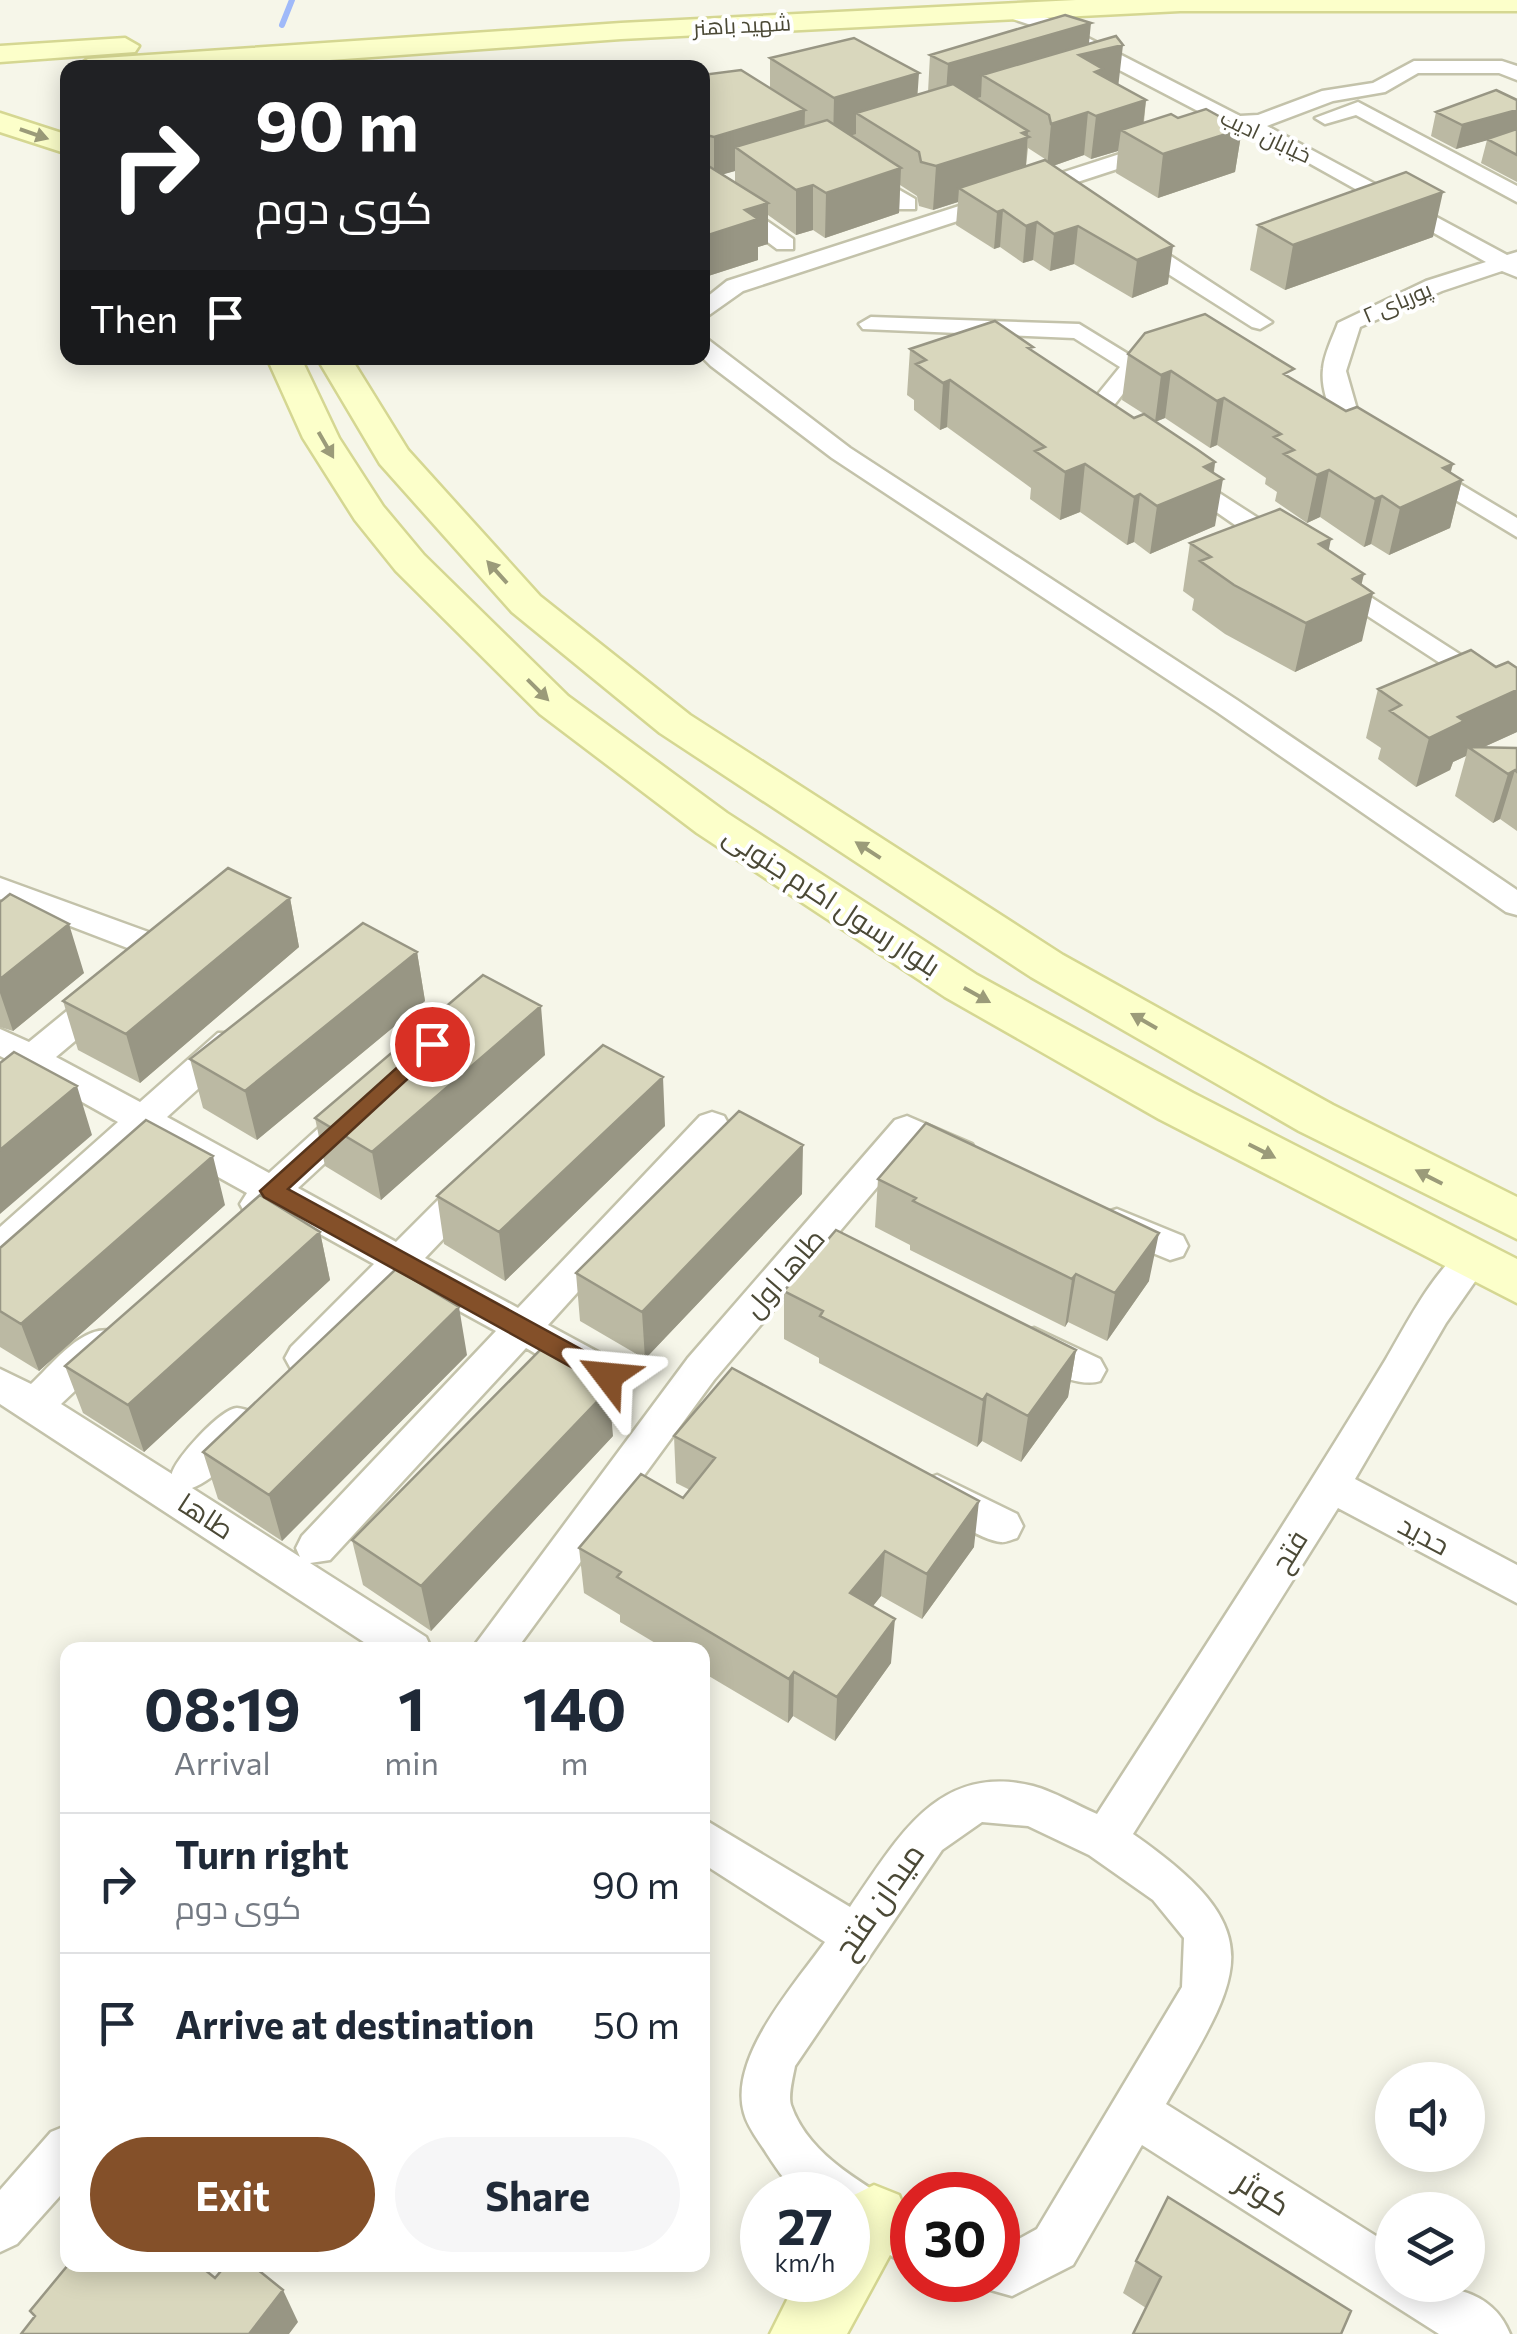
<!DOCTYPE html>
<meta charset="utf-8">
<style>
body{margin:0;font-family:Commissioner,Cairo,sans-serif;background:#f6f6f7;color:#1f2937;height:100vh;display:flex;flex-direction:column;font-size:38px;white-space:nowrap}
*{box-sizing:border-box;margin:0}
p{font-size:32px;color:#747a83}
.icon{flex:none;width:55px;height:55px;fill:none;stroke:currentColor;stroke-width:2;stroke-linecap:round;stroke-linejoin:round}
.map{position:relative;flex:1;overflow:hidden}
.drawer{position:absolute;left:60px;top:1642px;width:650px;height:630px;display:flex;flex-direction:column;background:#fff;border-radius:20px;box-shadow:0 5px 25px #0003}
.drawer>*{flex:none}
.guide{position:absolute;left:60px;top:60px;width:650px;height:305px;border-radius:20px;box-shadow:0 5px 25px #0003;background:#202124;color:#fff;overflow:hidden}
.controls{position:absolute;left:1375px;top:2062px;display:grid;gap:20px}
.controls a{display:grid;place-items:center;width:110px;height:110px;border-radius:50%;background:#fff;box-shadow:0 5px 25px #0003;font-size:50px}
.speed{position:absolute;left:740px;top:2172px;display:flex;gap:20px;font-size:50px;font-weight:700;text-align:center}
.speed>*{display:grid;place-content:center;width:130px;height:130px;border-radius:50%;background:#fff;box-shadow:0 5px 25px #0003;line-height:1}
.speed small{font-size:25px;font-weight:400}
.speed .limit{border:15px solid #d22;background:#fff;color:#111}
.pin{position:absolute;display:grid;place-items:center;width:85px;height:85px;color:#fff;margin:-42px;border:5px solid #fff;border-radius:50%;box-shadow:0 2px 10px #0007}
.me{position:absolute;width:110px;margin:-55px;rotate:299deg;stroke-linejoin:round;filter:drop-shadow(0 0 8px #0008)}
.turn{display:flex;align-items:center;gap:35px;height:210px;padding:0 30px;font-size:45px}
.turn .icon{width:130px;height:130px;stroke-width:2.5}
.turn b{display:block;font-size:70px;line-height:85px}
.then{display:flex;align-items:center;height:95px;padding:0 30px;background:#0003;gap:20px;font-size:38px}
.eta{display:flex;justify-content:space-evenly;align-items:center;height:170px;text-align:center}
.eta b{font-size:60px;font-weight:700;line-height:70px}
.primary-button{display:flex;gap:20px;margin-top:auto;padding:20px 30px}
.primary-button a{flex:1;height:115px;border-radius:60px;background:#845029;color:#fff;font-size:40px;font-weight:700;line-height:115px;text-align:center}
.primary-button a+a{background:#f6f6f7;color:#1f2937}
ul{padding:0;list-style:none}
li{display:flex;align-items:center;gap:30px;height:140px;padding:0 30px;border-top:2px solid #e0e1e3}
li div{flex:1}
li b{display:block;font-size:38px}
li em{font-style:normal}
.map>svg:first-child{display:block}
</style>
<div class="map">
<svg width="1517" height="2334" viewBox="0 0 1517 2334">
<rect width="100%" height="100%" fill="#f6f6e9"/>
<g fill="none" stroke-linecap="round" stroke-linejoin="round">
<path stroke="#9fb9f9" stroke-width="6" d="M282 25 292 0
M275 68 277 64"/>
<g stroke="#c3c2aa" stroke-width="5">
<path id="street" d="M1011 6 1051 19 1240 116 1258 115 1322 91 1373 83 1414 61H1502L1517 66V80L1499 73H1418L1385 92 1333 101 1267 126 1507 255 1517 252V277L1502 271 1442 291 1360 327 1346 371 1360 420 1389 441 1385 446C1347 456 1319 401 1323 369 1324 354 1333 337 1338 323L1426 281 1486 262 1264 138 1237 130 743 291 702 320V301L727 281 1219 122 1037 27 1004 16V8Z
M1358 102 1517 186V202L1356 115 1325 124 1315 118Z
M861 168 915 199V209H899L853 179V169Z
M702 176 793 239V249H777L702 193Z
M1132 234 1140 236 1272 322 1260 329 1252 327 1124 246V236Z
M871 317 1079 324 1146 365 1107 414 1126 430 1123 435H1105L1081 415 1120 367 1074 338 863 329 859 324Z
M702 335 850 448 1237 700 1517 890V915L1506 912 1217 712 832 458 711 366 702 357Z
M1420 460 1517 518V537L1411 473 1407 468 1411 463Z
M1182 469 1292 540 1296 546 1292 552H1274L1173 482 1169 477Z
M1330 571 1517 691V713L1320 585 1317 579 1320 573Z
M0 878 173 941 178 949 158 970H136L131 962 138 952 0 899Z
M107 985 119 988 123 996 119 1004 56 1057 140 1102 218 1033H242L247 1041 242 1049 167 1117 269 1173 344 1105 356 1102 368 1105 373 1114 368 1123 298 1188 396 1242 462 1176 474 1172 486 1176 492 1185 486 1194 425 1258 518 1308 700 1116 712 1112 724 1116 729 1125 548 1325 622 1365 628 1376 622 1387C592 1397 553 1363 526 1348L330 1560 310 1563 426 1637 432 1650H376L0 1404V1369L31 1384C53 1364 84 1321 116 1332L122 1342 116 1352 61 1404 172 1474C174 1460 220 1409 237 1408 241 1408 249 1411 253 1412L258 1423C247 1446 216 1479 192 1488L300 1557 296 1548 302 1536 496 1331 403 1280 317 1369 304 1373 291 1369 285 1358 291 1347 374 1264 275 1209 258 1217 245 1213 240 1204 247 1193 146 1137 13 1258 0 1262V1227L118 1122 34 1075 12 1094 0 1097V1067L8 1060 0 1056V1029L29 1042 95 988Z
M907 1116 972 1144 977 1153 972 1162 960 1166 912 1146 714 1380 516 1650H471L688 1358 895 1120Z
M1117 1209 1183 1236 1188 1246 1183 1256 1170 1260 1104 1233 1099 1223 1104 1213Z
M1472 1246 1485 1250 1490 1260 1446 1323 1355 1479 1517 1565V1603L1338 1508 1133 1834C1275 1933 1242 1973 1166 2104L1392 2246V2285C1438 2285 1490 2284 1510 2334H1439L1142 2145 1073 2265 1012 2296 980 2287 978 2280H998V2244L1008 2245 1037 2229 1182 1987 1184 1938 1153 1900 1089 1855 1028 1826 982 1822 942 1850 795 2066C793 2077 788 2095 791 2105 809 2158 870 2187 912 2214V2268L848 2230V2195C797 2195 795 2197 767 2154 759 2141 748 2128 744 2113 728 2058 795 1984 825 1942L702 1863V1818L850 1907C897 1840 937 1762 1033 1786 1055 1792 1076 1805 1097 1814 1194 1663 1293 1513 1386 1359 1404 1329 1440 1256 1472 1246Z
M1034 1328 1100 1359 1106 1370 1100 1381C1077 1389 1027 1365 1015 1343L1021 1333Z
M937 1475 1017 1514 1023 1526 1017 1538C1013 1539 1005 1543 1001 1542 983 1541 925 1507 917 1492L923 1480Z
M68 2125V2187L17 2244 0 2252V2190L51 2132Z"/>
</g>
<g stroke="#d5d792" stroke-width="5">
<path id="secondary" d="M1076 0H1517V11H1180L621 39 218 68H74L88 59 621 23Z
M125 38 139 46 135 52 0 62V46Z
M0 113 68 135V154L0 132Z
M267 358H301L339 438 383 506 424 555 568 696 727 813 977 975 1193 1093 1517 1259V1303L1159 1119 945 997 697 833 540 714 396 571 355 520 303 438Z
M317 358H351L408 450 540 596 690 715 1063 955 1333 1105 1517 1197V1239L1299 1131 1031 977 660 733 512 612 380 464Z
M874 2185 899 2195 909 2220 847 2334H770L797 2280H848V2198Z"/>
</g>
<use href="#street" fill="#fff" fill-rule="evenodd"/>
<use href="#secondary" fill="#fcffca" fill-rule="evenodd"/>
</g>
<path fill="#bbb9a3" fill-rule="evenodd" d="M1089 44 1119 85 1146 100 1144 122 1178 118 1242 129 1235 172 1158 198 1116 173 1118 151 1091 159 1084 155 1053 166 1168 284 1132 298 1074 264 1050 271 1033 260 1023 263 1000 247 994 249 956 225 958 202 933 210 919 206 917 196 900 185 899 213 825 238 813 230 796 235 768 215V244L758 247V260L702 278V75L770 88V58L918 95 928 92 930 55ZM1028 148 1045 159V161L1026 166ZM735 171V182L723 174Z
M1517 100V182L1481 163 1487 140 1456 149 1431 136 1436 112Z
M1258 225 1433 237 1285 290 1250 270Z
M910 349 1032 351 1134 418 1144 414 1122 400 1128 354 1293 379 1462 480 1450 528 1389 555 1371 544 1364 547 1320 517 1307 523 1275 501 1277 492 1265 484 1266 478 1217 445 1210 448 1165 418 1155 422 1215 462 1214 473 1215 526 1150 554 1134 542 1127 545 1080 512 1060 520 1030 499 1031 488 947 427 940 430 914 410V400L907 395Z
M1190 543 1328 550 1361 585 1362 641 1295 672 1225 634 1192 610 1194 599 1183 591Z
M1496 667 1517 668V732L1484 747 1517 748V831L1500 819 1493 823 1455 796 1466 756 1453 762 1450 770 1416 787 1378 759 1381 748 1366 738 1378 689Z
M290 898 299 947 140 1083 78 1050 63 1001Z
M0 902 84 973 13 1031 0 1027Z
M417 952 425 1001 257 1140 203 1108 190 1059Z
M545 1055 381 1200 325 1166 315 1118Z
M665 1126 505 1281 444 1244 437 1196Z
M878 1179 1149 1281 1107 1341 1068 1322 1065 1327 910 1250V1245L875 1227Z
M802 1194 645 1359 580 1321 576 1273Z
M225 1205 39 1371 0 1347V1248Z
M320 1232 330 1280 144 1452 83 1413 65 1366Z
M784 1291 1076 1350 1068 1397 1021 1462 982 1441 977 1447 819 1363V1358L784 1339Z
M467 1355 282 1541 218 1499 203 1452Z
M613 1436 431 1631 363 1585 352 1540Z
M674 1436 974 1547 922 1619 881 1596 873 1606 891 1663 835 1741 793 1716 788 1723 702 1672V1650H667L620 1622V1615L584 1593 579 1548 683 1498 690 1490 676 1483Z
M1136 2261 1341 2334 1146 2308 1123 2293Z"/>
<path fill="#989684" d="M1091 23 1088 53 1123 45 1118 88 1090 113 982 75 981 97 945 107 948 64Z
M919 73 916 116 856 113V134L833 141 834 98Z
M1146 100 1141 141 1121 130 1118 151 1091 159 1096 116Z
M805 110 804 150 735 147V171L714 177V137Z
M1517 110V132L1456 149 1462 125Z
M1088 112 1084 155 1047 168 1051 124Z
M1242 129 1235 172 1158 198 1163 154Z
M1028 131 1025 181 959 188 958 202 933 210 936 166Z
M901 168 899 213 825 238 826 193Z
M813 185V230L796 235V190Z
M1443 192 1433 237 1285 290 1293 245Z
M768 203V244L758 247V260L702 278V237L745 210Z
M1003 210 1000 247 994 249 997 212Z
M1037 222 1033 260 1023 263 1026 226Z
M1078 226 1074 264 1050 271 1054 234Z
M1173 246 1168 284 1132 298 1137 260Z
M1171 371 1165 418 1155 422 1161 375Z
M950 380 947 427 940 430 943 383Z
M1224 398 1217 445 1210 448 1217 401Z
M1215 462 1212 483 1223 479 1215 526 1150 554 1157 506 1204 467Z
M1085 464 1080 512 1060 520 1065 472Z
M1453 464 1447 487 1462 480 1450 528 1389 555 1400 508 1443 468Z
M1329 470 1320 517 1307 523 1317 475Z
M1140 494 1134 542 1127 545 1134 497Z
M1382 496 1371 544 1364 547 1375 499Z
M1331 539 1321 587 1319 544Z
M1364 574 1358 599 1373 593 1362 641 1295 672 1306 623 1353 579Z
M1517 690V732L1475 751 1468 747 1466 756 1453 762 1450 770 1416 787 1429 738 1458 717Z
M1515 770 1500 819 1493 823 1508 774Z
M290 898 299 947 140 1083 126 1034Z
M69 924 84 973 13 1031 0 993V979Z
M417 952 425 1001 257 1140 245 1091Z
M541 1006 545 1055 381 1200 372 1152Z
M663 1077 665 1126 505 1281 499 1232Z
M77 1086 92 1135 0 1214V1150Z
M803 1145 802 1194 645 1359 642 1312Z
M213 1156 225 1205 39 1371 21 1324Z
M320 1232 330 1280 144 1452 128 1405Z
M1159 1233 1149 1281 1107 1341 1115 1293Z
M1076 1274 1068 1322 1065 1327 1072 1279Z
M459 1307 467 1355 282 1541 269 1495Z
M1076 1350 1068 1397 1021 1462 1028 1416Z
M609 1389 613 1436 431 1631 421 1586Z
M987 1394 982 1441 977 1447 983 1400Z
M979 1501 974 1547 922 1619 927 1574Z
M885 1551 881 1596 847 1638 850 1593Z
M895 1619 891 1663 835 1741 837 1697Z
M794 1672 793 1716 788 1723 789 1679Z
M283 2290 298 2322 289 2334H249Z"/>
<path fill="#d9d7bd" stroke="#989684" stroke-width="2.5" d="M1065 15 1091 23 948 64 930 55Z
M1116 36 1123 45 1079 55 1103 69 1095 72 1146 100 1096 116 1088 112 1051 124 1049 115 982 75Z
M854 38 919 73 834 98 770 58Z
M741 70 805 110 714 137 702 134V75Z
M953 84 1028 131 1022 133 1029 137 936 166 921 162 919 152 856 113Z
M1496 90 1517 100V110L1462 125 1436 112Z
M1206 109 1242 129 1163 154 1121 130 1171 114 1178 118Z
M827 120 901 168 826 193 813 185 796 190 735 147Z
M1517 129V155L1487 139Z
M1045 160 1173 246 1137 260 1078 226 1054 234 1037 222 1026 226 1003 210 997 212 959 188Z
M702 162 768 203 745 210 758 219 702 237Z
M1406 172 1443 192 1293 245 1258 225Z
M1205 314 1294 369 1284 374 1346 411 1357 407 1453 464 1443 468 1462 480 1400 508 1382 496 1375 499 1329 470 1317 475 1284 454 1294 450 1274 437 1281 434 1224 398 1217 401 1171 371 1161 375 1128 354 1145 333Z
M995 321 1033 347 1028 348 1134 418 1144 414 1198 450 1215 462 1204 467 1223 479 1157 506 1140 494 1134 497 1085 464 1065 472 1035 451 1045 447 950 380 943 383 916 364 926 360 910 349Z
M1280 509 1331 539 1319 544 1364 574 1353 579 1373 593 1306 623 1234 585 1200 561 1211 557 1190 543Z
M1471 650 1496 667 1508 662 1517 668V690L1458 717 1464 721 1429 738 1390 711 1401 705 1378 689Z
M1468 747 1517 748V772L1515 770 1508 774Z
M228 868 290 898 126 1034 63 1001Z
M10 894 69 924 0 979V902Z
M363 923 417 952 245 1091 190 1059Z
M483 975 541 1006 372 1152 315 1118Z
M603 1045 663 1077 499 1232 437 1196Z
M14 1052 77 1086 0 1150V1063Z
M739 1111 803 1145 642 1312 576 1273Z
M146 1120 213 1156 21 1324 0 1311V1248Z
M926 1123 1159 1233 1115 1293 1076 1274 1072 1279 913 1201 916 1198 878 1179Z
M260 1195 320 1232 128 1405 65 1366Z
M836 1230 1076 1350 1028 1416 987 1394 983 1400 820 1316 823 1311 784 1291Z
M396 1269 459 1307 269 1495 203 1452Z
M542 1348 609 1389 421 1586 352 1540Z
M732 1368 979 1501 927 1574 885 1551 850 1593 895 1619 837 1697 794 1672 789 1679 617 1577 621 1572 579 1548 641 1474 683 1498 715 1458 674 1436Z
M1168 2197 1351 2311 1341 2334H1133L1161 2277 1136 2261Z
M68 2265H199L215 2278 226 2265H252L283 2290 249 2334H21L35 2316 30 2311Z"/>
<defs><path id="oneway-solid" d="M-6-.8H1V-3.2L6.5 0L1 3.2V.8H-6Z" transform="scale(2.5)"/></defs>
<g fill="#9b9b79">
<use href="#oneway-solid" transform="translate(34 134) rotate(19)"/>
<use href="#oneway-solid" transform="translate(326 445) rotate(60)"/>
<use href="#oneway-solid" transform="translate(497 572) rotate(-132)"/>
<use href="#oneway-solid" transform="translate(538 690) rotate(45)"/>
<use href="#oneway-solid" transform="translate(868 850) rotate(-147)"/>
<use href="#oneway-solid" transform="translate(977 995) rotate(29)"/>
<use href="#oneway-solid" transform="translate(1144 1021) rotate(-150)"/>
<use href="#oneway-solid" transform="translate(1262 1151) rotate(27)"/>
<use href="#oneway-solid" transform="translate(1429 1177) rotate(-153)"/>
</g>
<path fill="#845029" stroke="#56341b" stroke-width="2.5" d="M432 1036 443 1044 440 1049 288 1189 617 1369 621 1376 617 1383H600L264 1197 260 1191Z"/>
<g text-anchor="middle" stroke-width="8" stroke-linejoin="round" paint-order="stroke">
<g font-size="22" fill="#4b4936" stroke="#fff">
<text transform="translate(742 25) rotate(-3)" y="8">شهید باهنر</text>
<text transform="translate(1266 136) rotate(25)" y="8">خیابان ادیب</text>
<text transform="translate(1397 302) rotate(-23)" y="8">پوریای ۲</text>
</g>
<g font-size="28" fill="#4b4936" stroke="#fff">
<text transform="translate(832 901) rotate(33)" y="10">بلوار رسول اکرم جنوبی</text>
<text transform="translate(784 1273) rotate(-49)" y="10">طاها اول</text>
<text transform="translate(206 1516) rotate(33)" y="10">طاها</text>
<text transform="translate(1424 1535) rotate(28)" y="10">حدید</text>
<text transform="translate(1289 1551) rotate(-58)" y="10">فتح</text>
</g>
<g font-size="32" fill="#4b4936" stroke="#fff">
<text transform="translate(879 1901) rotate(-55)" y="11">میدان فتح</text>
<text transform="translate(1263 2193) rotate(32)" y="11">کوثر</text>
</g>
</g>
</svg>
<div class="controls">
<a><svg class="icon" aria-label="sound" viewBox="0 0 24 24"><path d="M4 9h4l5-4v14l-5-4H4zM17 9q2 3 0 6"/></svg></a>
<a><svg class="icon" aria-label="layers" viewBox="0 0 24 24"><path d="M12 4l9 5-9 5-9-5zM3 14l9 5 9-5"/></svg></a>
</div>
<div class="speed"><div>27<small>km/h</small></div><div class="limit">30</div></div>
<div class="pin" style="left:432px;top:1044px;background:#d93025"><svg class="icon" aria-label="arrive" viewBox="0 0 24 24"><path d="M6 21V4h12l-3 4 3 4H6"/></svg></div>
<svg class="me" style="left:608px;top:1376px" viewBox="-20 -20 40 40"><path d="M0-17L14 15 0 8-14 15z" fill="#845029" stroke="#fff" stroke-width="4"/></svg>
<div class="guide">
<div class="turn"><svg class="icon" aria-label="right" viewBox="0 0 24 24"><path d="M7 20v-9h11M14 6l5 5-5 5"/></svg><div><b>90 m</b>کوی دوم</div></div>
<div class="then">Then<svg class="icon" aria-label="arrive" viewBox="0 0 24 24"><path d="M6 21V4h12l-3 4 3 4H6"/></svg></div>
</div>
<section class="drawer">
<div class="eta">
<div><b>08:19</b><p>Arrival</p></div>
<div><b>1</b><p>min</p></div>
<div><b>140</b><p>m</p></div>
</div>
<ul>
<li><svg class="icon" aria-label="right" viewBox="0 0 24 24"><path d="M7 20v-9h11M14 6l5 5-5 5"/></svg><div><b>Turn right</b><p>کوی دوم</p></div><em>90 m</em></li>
<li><svg class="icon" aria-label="arrive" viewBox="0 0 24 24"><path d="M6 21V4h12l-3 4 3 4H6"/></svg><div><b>Arrive at destination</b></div><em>50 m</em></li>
</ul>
<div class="primary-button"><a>Exit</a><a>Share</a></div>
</section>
</div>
